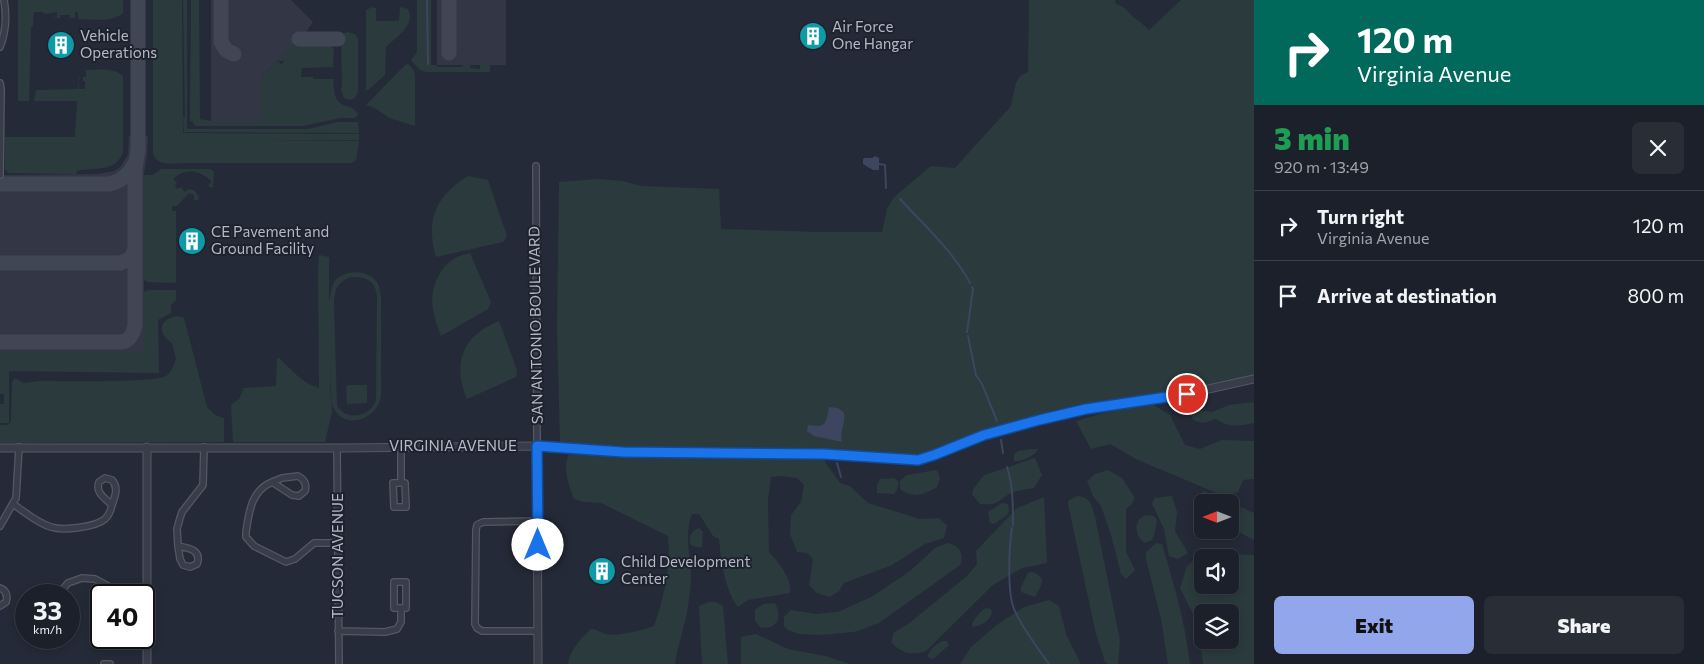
<!DOCTYPE html>
<meta charset="utf-8">
<style>
body{margin:0;font-family:Commissioner,sans-serif;background:#292d36;color:#f1f3f6;height:100vh;display:flex;flex-direction:column;font-size:19px;white-space:nowrap}
*{box-sizing:border-box;margin:0}
p{font-size:16px;color:#a0a3a8}
.icon{flex:none;width:28px;height:28px;fill:none;stroke:currentColor;stroke-width:2;stroke-linecap:round;stroke-linejoin:round}
.map{position:relative;flex:1;overflow:hidden}
.drawer{display:flex;flex-direction:column;background:#1c202a;width:450px}
.drawer>*{flex:none}
.guide{background:#00695c;color:#fff;overflow:hidden}
.needle{width:32px;rotate:270deg}
.fabs{position:absolute;left:1194px;top:494px;display:grid;gap:10px}
.fabs a{display:grid;place-items:center;width:45px;height:45px;border-radius:8px;background:#1c202a;box-shadow:0 2px 8px #0003,0 0 0 1px #3a3e47;font-size:25px}
.speed{position:absolute;left:15px;top:584px;display:flex;gap:10px;font-size:25px;font-weight:700;text-align:center}
.speed>*{display:grid;place-content:center;width:65px;height:65px;border-radius:50%;background:#1c202a;box-shadow:0 2px 8px #0003,0 0 0 1px #3a3e47;line-height:1}
.speed small{font-size:12px;font-weight:400}
.speed .limit{border:2px solid #111;border-radius:8px;background:#fff;color:#111}
.pin{position:absolute;display:grid;place-items:center;width:42px;height:42px;color:#fff;margin:-21px;border:2px solid #fff;border-radius:50%;box-shadow:0 1px 5px #0007}
.me{position:absolute;width:55px;margin:-28px;rotate:0deg;stroke-linejoin:round;filter:drop-shadow(0 0 4px #0008)}
.turn{display:flex;align-items:center;gap:18px;height:105px;padding:0 20px;font-size:22px}
.turn .icon{width:65px;height:65px;stroke-width:2.5}
.turn b{display:block;font-size:35px;line-height:42px}
.round{display:grid;place-items:center;flex:none;width:52px;height:52px;border-radius:8px;background:#292d36}
.head{display:flex;align-items:center;justify-content:space-between;height:85px;padding:0 20px}
h1{font-size:30px;font-weight:800;line-height:38px;color:#1e9e55}
.button{display:flex;gap:10px;margin-top:auto;padding:10px 20px}
.button a{flex:1;height:58px;border-radius:8px;background:#92a7eb;color:#111;font-size:20px;font-weight:800;line-height:58px;text-align:center}
.button a+a{background:#292d36;color:#f1f3f6}
ul{padding:0;list-style:none}
li{display:flex;align-items:center;gap:15px;height:70px;padding:0 20px;border-top:1px solid #3a3e47}
li div{flex:1}
li b{display:block;font-size:19px}
li em{font-style:normal}
main{display:flex;flex:1;min-height:0}
.map>svg:first-child{display:block}
</style>
<main>
<div class="map">
<svg width="1254" height="664" viewBox="0 0 1254 664">
<rect width="100%" height="100%" fill="#252a38"/>
<path fill="#333745" d="M211 0H291L313 22 306 32 264 74 261 81V121H211Z
M437 0H506V65H437Z
M129 136H148L147 156 144 174V352H0V175L97 174 114 171 120 167 128 155Z"/>
<path fill="#2b3a3d" fill-rule="evenodd" d="M18 0H123V13C111 23 93 19 78 19V12H75V18H70V15H60V18H52L57 17V12L44 14 43 12H34L33 27H31L29 101H18Z
M153 0H175V141V0H182L183 133 359 134V140L260 141H359L356 160 352 163H185C173 163 156 167 153 153Z
M183 0H187V129H308L338 122H358L359 133 184 132 183 117H185Z
M191 0H199L200 119 211 121H261V81L264 74 277 61 281 64 284 62 282 60 280 62 278 60C283 55 289 46 297 43 304 41 327 42 332 46L334 51 333 65 334 67 302 68 301 77H313V79H334L333 87H334C334 113 356 101 358 116L354 118H340L303 126H195V124H193V121H190Z
M417 0H431V65H437V67H462L463 65H470V68L480 69V65H490V72H426L420 70 411 60 417 52Z
M1029 0H1115L1116 4C1128 7 1128 14 1136 19 1142 23 1144 25 1149 30L1181 0H1254V375L1198 388 1061 411 1028 419 990 430 934 452 916 457 890 456 802 448H620L560 442 557 329 559 182 597 179 623 181 641 186 719 189 721 229 819 232H882L887 209 894 197 931 166 955 168 1011 106 1016 83 1020 76 1028 72Z
M372 7 376 8V21H399L400 7 408 9C416 25 396 37 386 47L385 75 368 90H366V10Z
M348 32 355 34 358 39V92L355 98 350 100 344 98 341 89 342 87 341 38 344 33Z
M408 64 412 68 415 74V126L389 118 375 108 366 105 405 65Z
M86 70C99 70 113 67 123 76V152C117 171 97 168 81 170L77 171 76 174 8 173 5 169V137H75L77 101H34L36 90 78 89 79 77H81L79 79V89H85V81H83V77H86Z
M161 169H210L214 172 213 188 208 186 212 182 210 180C199 170 185 168 173 179L177 183 175 186 177 189 181 187 185 192 189 189 194 190 199 197 198 200H194V195L189 193 177 206H172V211H176V283L148 282 144 280V175H153Z
M468 176 488 180 507 236 503 242 436 257C425 220 436 196 468 176Z
M470 253 491 302 488 309 441 336C433 315 427 297 439 275 442 269 446 264 452 260 457 256 464 255 470 253Z
M319 255 329 257V301C331 296 331 288 334 282 343 269 368 269 377 282 380 287 380 292 381 298V394C380 417 349 430 336 412 327 400 332 379 330 366L332 412 325 442H233L231 405 239 399 244 388 276 386 277 358H279C292 370 302 383 319 388L318 271ZM352 277C367 276 376 282 377 297L376 400C371 417 345 422 337 405L334 307C334 292 336 281 352 277Z
M148 290H176V300L171 305V313L158 320 159 373 9 371V423H0V404H4V394H0V352H144V292Z
M177 316 184 318 207 407 215 415 224 418V442L0 443V425H7L11 422 12 383 14 379H17L23 383 41 381C59 381 157 383 166 376 172 372 174 365 176 359L172 343C157 333 158 320 177 316Z
M499 321 517 370 516 377 467 399C456 375 457 346 482 330 487 326 494 324 499 321Z
M348 385H367V403L347 404 346 387Z
M1254 402V423C1239 426 1229 428 1216 419 1205 422 1206 425 1193 420L1191 415 1193 411 1200 410 1212 412 1229 405Z
M1152 404 1170 415 1185 445 1200 449 1222 440 1254 441V479L1243 480 1238 492 1226 497 1138 460 1110 444 1091 449 1076 421 1107 412Z
M1031 449H1038C1034 457 1022 462 1014 461V455L1018 451Z
M570 453 824 456 825 462 840 483 850 486 868 503 920 519 939 518 947 526 944 538 925 544 892 565 844 583 839 591 830 597 817 593 809 585 813 559 807 553 797 552 790 534 791 515 801 502 804 485 797 478 782 476 771 477 768 500 769 552C779 563 792 578 790 593L748 600 738 607C725 591 721 560 719 539L713 536 699 514H692C684 533 690 555 691 576 691 583 690 591 689 599 687 622 678 642 675 664H568C570 650 581 638 591 629 597 629 601 633 606 634 618 637 643 630 654 626 664 597 671 567 668 536L601 503 584 502 574 499C569 486 561 465 570 453Z
M1035 458 1042 475 1034 488C1028 489 1020 490 1014 492 998 498 1002 506 980 504L972 494 974 488 984 475Z
M937 470 940 478 937 487C923 495 913 499 900 489V481L907 475Z
M1108 470 1122 478 1135 498 1132 504 1126 509V552L1135 570 1126 579 1121 574 1111 535 1101 506 1093 496 1087 481 1095 474Z
M894 478 899 482 897 490 894 494 877 493V485L880 479Z
M1204 491 1254 513V540L1230 527V502H1202V512L1198 509 1196 499Z
M1078 496C1092 498 1091 505 1095 517L1120 640 1118 664H1108L1105 662 1096 634 1068 504 1069 500Z
M1172 496 1177 512 1175 531 1188 553 1178 559 1169 556 1164 529 1152 504 1154 498Z
M1044 497 1047 563 1022 568 993 585 926 651C911 656 901 653 891 642L894 632 907 625 967 576 977 564 976 551 1017 508Z
M1002 503 1008 504 1009 511 1007 515 994 524 990 523 988 512Z
M1146 515 1154 516 1157 520 1154 536 1152 540 1145 543C1134 536 1133 520 1146 515Z
M699 528 703 532 702 547C698 548 694 547 690 544 689 537 691 531 699 528Z
M947 543C959 545 965 554 960 565L879 623 854 632 820 635 799 634 788 630 784 626V617L791 610 816 614 838 612 873 596 910 571 935 548Z
M1156 543 1162 544C1174 584 1185 623 1190 664H1168L1161 619 1146 559V552Z
M1202 553 1254 555V664H1203L1197 622 1180 588 1187 566ZM1202 558H1230V585H1202ZM1202 612H1230V640H1202Z
M1032 572 1037 574 1042 579 1041 586 1035 597 1021 592V587L1028 573Z
M1049 600 1059 606 1066 634 1081 664H960L971 647 998 624 1024 607Z
M709 602H716L723 606 728 664H702L699 606Z
M775 603C783 616 777 631 760 627L755 621V610L763 604Z
M986 608 991 609 992 613C988 622 983 625 973 627L972 624C976 617 979 612 986 608Z
M756 634 788 649 825 656 850 664H741V637Z
M942 641H947L949 645 947 647 933 659 927 657C930 649 935 645 942 641Z"/>
<path fill="#3d455f" d="M875 156 879 158V170H873L863 164V159L865 158H872Z
M829 407 838 408 844 413C846 423 839 432 842 442L814 436 807 431 808 425 820 426 824 424 827 418Z"/>
<g fill="none" stroke-linecap="round" stroke-linejoin="round">
<path stroke="#3d455f" stroke-width="2" d="M427 0 428 64
M879 164 885 165 886 188
M900 199C925 226 952 250 970 283
M967 332 973 289 972 287
M968 336 976 375 982 384 997 421
M1001 440 1003 453
M837 463 841 477
M1007 467C1013 486 1013 504 1013 525
M1012 528C1009 547 1007 592 1014 609 1022 628 1037 647 1049 664"/>
<path stroke="#414654" stroke-width="15" d="M221 0V42L226 50 234 54
M449 0V53
M299 39H338
M0 184H110C122 181 131 172 136 161
M0 263H120L130 259 135 250
M0 342H121C130 341 133 334 135 326V169L138 150V0"/>
<g stroke="#545864" stroke-width="8">
<path id="minor" d="M0 47C6 32 7 17 4 0
M0 83 1 89 0 175
M536 166 537 446
M401 447V483H405L406 507H394L393 483H401
M337 448 339 664
M298 476C304 479 307 484 305 491L299 496 292 495 272 482 282 478Z
M105 478 112 480C119 488 115 496 112 505 105 498 95 493 99 482Z
M272 482C251 491 249 512 246 532V537L254 546 286 562 295 559 314 543H338
M13 504C25 512 37 523 51 527 63 531 96 527 105 519 109 515 111 510 112 505
M538 521 483 522 477 525 476 530 475 624 477 628 482 631H538
M0 526 16 498 19 447
M178 546 177 529 180 518 182 512 203 485 204 447
M178 546C189 548 202 550 197 564L190 567 183 565 180 559Z
M0 588C6 590 8 595 6 602L0 606
M58 595 68 583 82 578 95 579 121 593H147
M338 631 385 632 397 629 401 622V608H394V582H406V608H401
M104 664H110"/>
</g>
<g stroke="#545864" stroke-width="9">
<path id="tertiary" d="M537 446 538 664
M147 447V664
M0 448H343L537 446 623 452 824 454 918 460 934 455 984 435 1056 415 1100 407 1204 390 1254 379"/>
</g>
<use href="#minor" stroke="#383d49" stroke-width="5.5"/>
<use href="#tertiary" stroke="#383d49" stroke-width="7"/>
</g>
<g fill="none" stroke-linecap="round" stroke-linejoin="round">
<g stroke="#114b97" stroke-width="12">
<path id="route" d="M538 545 537 446 623 452 824 454 918 460 934 455 984 435 1039 420 1086 409 1187 394"/>
</g>
<use href="#route" stroke="#1a73e8" stroke-width="9"/>
</g>
<defs>
<g id="building-disc" transform="scale(1.4375)"><circle r="9.5" fill="#0f9aa8" stroke="#1e222e"/><path d="M-4-6H4V6H1V3H-1V6H-4ZM-2.5-4.3h1.7v1.8h-1.7ZM.8-4.3h1.7v1.8H.8ZM-2.5-1h1.7V.8h-1.7ZM.8-1h1.7V.8H.8Z" fill="#fff"/></g>
</defs>
<g fill-rule="evenodd">
<use href="#building-disc" x="813" y="36"/>
<use href="#building-disc" x="61" y="45"/>
<use href="#building-disc" x="192" y="241"/>
<use href="#building-disc" x="602" y="571"/>
</g>
<g text-anchor="middle" stroke-width="4" stroke-linejoin="round" paint-order="stroke">
<g font-size="15" fill="#b4b8c5" stroke="#1e222e" text-anchor="start">
<text x="832" y="32">Air Force<tspan x="832" dy="17">One Hangar</tspan></text>
<text x="80" y="41">Vehicle<tspan x="80" dy="17">Operations</tspan></text>
<text x="211" y="237">CE Pavement and<tspan x="211" dy="17">Ground Facility</tspan></text>
<text x="621" y="567">Child Development<tspan x="621" dy="17">Center</tspan></text>
</g>
<g font-size="15" fill="#b4b8c5" stroke="#1e222e">
<text transform="translate(536 325) rotate(-91)" y="5">SAN ANTONIO BOULEVARD</text>
<text x="453" y="451">VIRGINIA AVENUE</text>
<text transform="translate(338 556) rotate(-90)" y="5">TUCSON AVENUE</text>
</g>
</g>
</svg>
<div class="fabs">
<a><svg class="needle" viewBox="-14 -14 28 28"><path d="M0-13l5 13h-10z" fill="#e53935"/><path d="M0 13l5-13h-10z" fill="#a0a3a8"/></svg></a>
<a><svg class="icon" aria-label="sound" viewBox="0 0 24 24"><path d="M4 9h4l5-4v14l-5-4H4zM17 9q2 3 0 6"/></svg></a>
<a><svg class="icon" aria-label="layers" viewBox="0 0 24 24"><path d="M12 4l9 5-9 5-9-5zM3 14l9 5 9-5"/></svg></a>
</div>
<div class="speed"><div>33<small>km/h</small></div><div class="limit">40</div></div>
<div class="pin" style="left:1187px;top:394px;background:#d93025"><svg class="icon" aria-label="arrive" viewBox="0 0 24 24"><path d="M6 21V4h12l-3 4 3 4H6"/></svg></div>
<svg class="me" style="left:538px;top:545px" viewBox="-20 -20 40 40"><circle r="19" fill="#fff"/><path d="M0-13L10 11 0 6-10 11z" fill="#1a73e8"/></svg>
</div>
<section class="drawer">
<div class="guide">
<div class="turn"><svg class="icon" aria-label="right" viewBox="0 0 24 24"><path d="M7 20v-9h11M14 6l5 5-5 5"/></svg><div><b>120 m</b>Virginia Avenue</div></div>
</div>
<div class="head"><div><h1>3 min</h1><p>920 m · 13:49</p></div><a class="round"><svg class="icon" aria-label="close" viewBox="0 0 24 24"><path d="M6 6l12 12M18 6L6 18"/></svg></a></div>
<ul>
<li><svg class="icon" aria-label="right" viewBox="0 0 24 24"><path d="M7 20v-9h11M14 6l5 5-5 5"/></svg><div><b>Turn right</b><p>Virginia Avenue</p></div><em>120 m</em></li>
<li><svg class="icon" aria-label="arrive" viewBox="0 0 24 24"><path d="M6 21V4h12l-3 4 3 4H6"/></svg><div><b>Arrive at destination</b></div><em>800 m</em></li>
</ul>
<div class="button"><a>Exit</a><a>Share</a></div>
</section>
</main>
